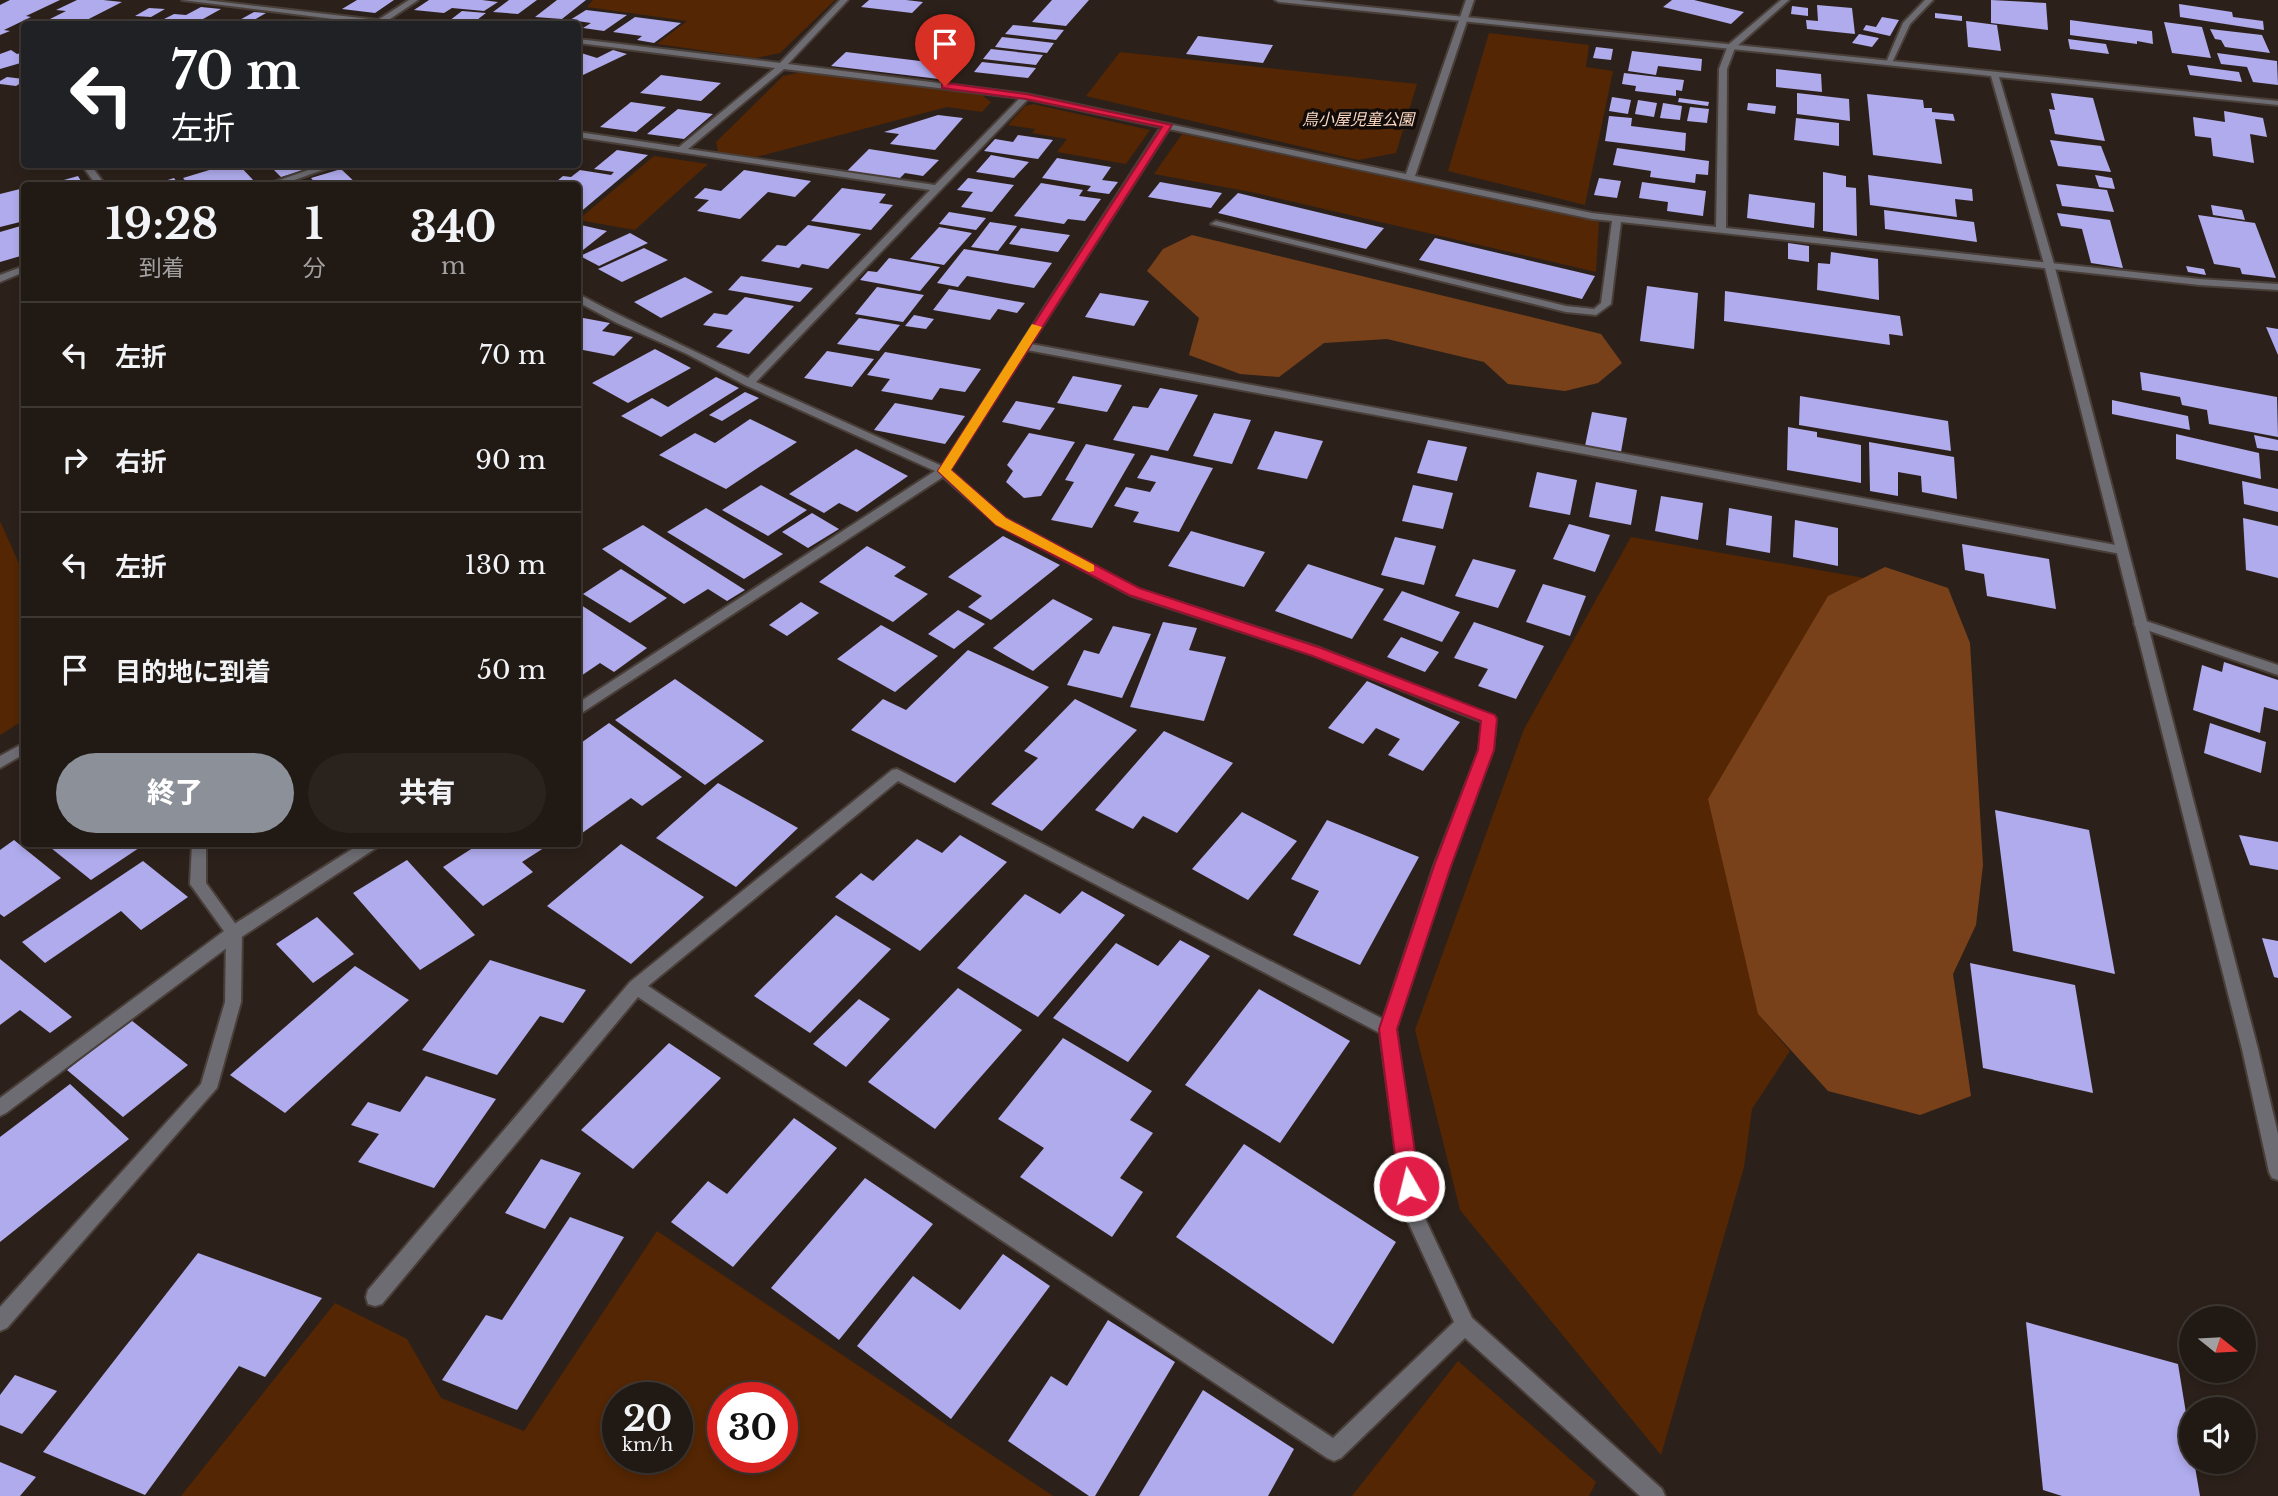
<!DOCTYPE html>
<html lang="ja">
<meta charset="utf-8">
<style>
body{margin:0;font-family:"Libre Baskerville","Noto Sans JP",serif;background:#29221d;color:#f1f3f6;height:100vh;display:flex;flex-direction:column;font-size:26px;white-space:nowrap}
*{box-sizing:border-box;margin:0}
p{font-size:23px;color:#a2a0a0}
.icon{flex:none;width:38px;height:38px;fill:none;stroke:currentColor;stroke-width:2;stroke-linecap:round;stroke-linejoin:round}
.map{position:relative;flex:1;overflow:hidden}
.details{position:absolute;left:21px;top:182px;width:560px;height:665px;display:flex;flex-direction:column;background:#211914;border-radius:7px;box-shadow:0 4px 10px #0003,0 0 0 2px #3e3834}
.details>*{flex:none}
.banner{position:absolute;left:21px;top:21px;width:560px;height:147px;border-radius:7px;box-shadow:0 4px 10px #0003,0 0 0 2px #3e3834;background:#202124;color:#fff;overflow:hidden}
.needle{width:46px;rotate:108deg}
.fabs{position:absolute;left:2179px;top:1306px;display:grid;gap:14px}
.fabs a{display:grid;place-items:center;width:77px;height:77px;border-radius:50%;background:#211914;box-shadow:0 4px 10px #0003,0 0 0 2px #3e3834;font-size:35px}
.speed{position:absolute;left:602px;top:1382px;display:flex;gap:14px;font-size:35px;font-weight:700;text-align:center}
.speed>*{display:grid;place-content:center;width:91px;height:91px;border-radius:50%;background:#211914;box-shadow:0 4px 10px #0003,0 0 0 2px #3e3834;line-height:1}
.speed small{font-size:18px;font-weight:400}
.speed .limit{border:10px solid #d22;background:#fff;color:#111}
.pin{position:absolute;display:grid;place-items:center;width:60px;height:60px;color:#fff;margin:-72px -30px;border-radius:50% 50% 50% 0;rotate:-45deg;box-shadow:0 0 7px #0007}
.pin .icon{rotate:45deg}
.me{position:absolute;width:77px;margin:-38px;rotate:352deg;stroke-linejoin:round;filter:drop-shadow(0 0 5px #0008)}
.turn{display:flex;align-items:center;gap:24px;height:147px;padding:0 35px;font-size:32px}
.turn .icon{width:91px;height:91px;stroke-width:2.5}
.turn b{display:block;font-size:49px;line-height:60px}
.eta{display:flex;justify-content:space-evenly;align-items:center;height:119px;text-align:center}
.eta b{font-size:42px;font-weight:800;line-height:49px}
.primary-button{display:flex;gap:14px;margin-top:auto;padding:14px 35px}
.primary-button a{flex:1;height:80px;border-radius:42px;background:#8c9099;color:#fff;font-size:28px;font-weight:800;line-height:80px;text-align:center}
.primary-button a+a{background:#29221d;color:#f1f3f6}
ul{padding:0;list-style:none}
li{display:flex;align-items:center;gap:21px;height:105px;padding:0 35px;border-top:2px solid #3e3834}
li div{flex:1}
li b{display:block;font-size:26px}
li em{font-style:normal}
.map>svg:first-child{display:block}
</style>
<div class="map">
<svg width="2278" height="1496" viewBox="0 0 2278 1496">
<rect width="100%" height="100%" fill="#2c211a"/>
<path fill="#542603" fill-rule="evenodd" d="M593 0H835L780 53 756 58 657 44 687 21 587 7Z
M1489 33 1589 45 1586 67 1613 71 1585 205 1448 171Z
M1120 52 1417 84 1396 153 1358 160 1086 96Z
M806 71 982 95 991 102 982 112 947 107 756 157 718 152 716 142 783 76Z
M1033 104 1150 130 1126 164 1057 152 1067 139 1032 133 1035 129 1008 125 1025 106Z
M1182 134 1599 222 1596 272 1251 192 1154 174Z
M654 156 708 164 635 230 578 220Z
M0 521 24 575V720L0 735Z
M1631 537 1864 578 1828 596 1801 645 1758 1014 1790 1051 1752 1109 1744 1167 1661 1455 1460 1210 1415 1030 1524 729Z
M657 1231 1053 1496H181L335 1303 407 1339 441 1398 524 1431ZM618 1398H677V1458H618ZM723 1398H782V1458H723Z
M1458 1361 1596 1482 1589 1496H1352Z"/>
<path fill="#79411a" d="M1192 235 1601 334 1622 363 1598 383 1565 391 1508 384 1484 362 1387 339 1324 343 1279 377 1240 374 1189 355 1199 318 1147 271 1163 249Z
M1885 567 1948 588 1970 643 1983 865 1976 925 1953 974 1971 1096 1920 1115 1828 1091 1758 1014 1708 799 1828 596Z"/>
<path fill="#b0abec" d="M10 0H60L26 16 31 17 4 30 10 31 0 35V5Z
M77 0H103L122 2 79 24 46 21 66 11 56 10Z
M357 0H394L375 13 342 9Z
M429 0H482L498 2 484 11 452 8 444 13 414 10Z
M509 0H537L518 14 493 12Z
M557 0H586L562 19 535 17Z
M869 0H906L923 2 912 13 861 7Z
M1052 0H1089L1066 26 1032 22Z
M1672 0H1694L1744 12 1731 24 1663 7Z
M1991 0 2046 3 2048 30 1991 23Z
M2179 4 2232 12 2233 17 2263 21 2264 30 2180 17Z
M1817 5 1852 8 1855 34 1807 29 1806 20 1818 21Z
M1792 6 1808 8V16L1791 14Z
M201 7 221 9 194 24H154L174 14 186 15Z
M149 8 165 9 151 17 135 16Z
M586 10 627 15 604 31 583 28 591 23 570 20Z
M462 11 486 13 473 23 449 21Z
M254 12 266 13 247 24H202L211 19 236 22Z
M1935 13 1962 16V21L1935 18Z
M635 17 681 23 654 43 637 40 642 36 613 32Z
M1882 17 1899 20 1890 36 1863 30 1866 25 1876 27Z
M2070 20 2152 31 2153 44 2137 41V44L2070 35Z
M1966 21 1997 25 2001 51 1968 47Z
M2164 22 2202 27 2211 58 2172 53Z
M1013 25 1064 30 1056 40 1005 34Z
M2210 29 2262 35 2270 53 2225 47 2221 40 2215 39Z
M1859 34 1879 38 1872 47 1852 43Z
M1198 36 1273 45 1263 63 1186 54Z
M1002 37 1054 43 1047 53 995 47Z
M2068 39 2106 44 2109 54 2070 49Z
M1596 47 1613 49 1611 60 1593 58Z
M991 49 1043 55 1036 65 983 59Z
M11 50 17 54 24 52V62L0 69V54Z
M613 50 627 54 583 75 578 74V52L597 58Z
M1632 51 1702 59 1701 71 1658 66 1656 75 1628 71Z
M846 52 953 65 939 79 831 66Z
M2217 53 2277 61 2278 85 2253 82 2247 67 2221 64Z
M982 62 1036 68 1028 78 974 72Z
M2187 65 2239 72 2242 82 2190 75Z
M1776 69 1821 74 1822 92 1776 87Z
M1624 73 1684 80 1682 91 1676 90V96L1635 91 1636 86 1622 84Z
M661 75 721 83 701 101 640 93Z
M7 77 24 79V81L16 86 0 84V81Z
M1797 93 1849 99 1850 121 1797 114Z
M2051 93 2093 98 2105 141 2055 134 2049 109 2055 110Z
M1867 94 1923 100 1924 108H1932V112L1953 114 1955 121 1935 119 1942 164 1873 155Z
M1612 97 1631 100 1628 114 1609 111Z
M1679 98 1709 102 1708 106 1678 102Z
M1638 100 1657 103 1654 117 1635 114Z
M631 102 666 107 636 132 600 127Z
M1663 103 1682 106 1680 120 1660 118Z
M1748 103 1776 106 1775 114 1747 110Z
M1690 107 1709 109 1707 123 1687 121Z
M678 109 713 114 684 139 647 134Z
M2224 111 2263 118 2267 137 2250 134 2254 163 2213 156 2211 138 2195 136 2193 117 2225 122Z
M938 115 963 118 935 150 890 144 899 134 884 132Z
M1609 116 1632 118 1631 126 1686 133 1685 151 1605 141Z
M1796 118 1839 123V146L1794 140Z
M1018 135 1053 140 1038 159 984 151 995 139 1013 142Z
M2050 140 2101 146 2111 172 2058 166Z
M1617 148 1709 161 1708 175 1696 174 1695 183 1650 177 1651 171 1613 165Z
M869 149 939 160 923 176 905 173 898 180 847 171Z
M617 150 648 155 578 214V186H551L563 176 571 177 580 170 611 175 614 172 594 169Z
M991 155 1029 162 1014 178 976 172Z
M1057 158 1111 167 1102 180 1118 182 1109 194 1087 191 1091 186 1042 178Z
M229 164H238L255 182 242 186H190L183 178Z
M268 164H303L308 169 281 177Z
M341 169 359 186H318L311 178Z
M744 170 811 181 795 197 768 192 740 219 697 211 709 200 694 198 705 188 721 191Z
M1823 172 1846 176V187L1856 188 1857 236 1823 231Z
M1868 175 1972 189 1973 201 1955 199 1957 217 1870 205Z
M2095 175 2112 178 2115 189 2099 187Z
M78 176 84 186H46V185Z
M174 178 180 186H152V185Z
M968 178 1014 185 992 212 961 207 973 192 957 190Z
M1599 178 1621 181 1617 198 1594 195Z
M1160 182 1222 193 1211 208 1148 197Z
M1642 182 1706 191 1703 216 1667 211 1668 202 1639 198Z
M1041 183 1083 190 1079 196 1101 199 1085 221 1068 219 1064 224 1014 216Z
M2056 184 2107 190 2114 212 2062 206Z
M842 188 886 194 879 203 893 205 871 230 811 221Z
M20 189 24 197V221L0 227V194Z
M1238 193 1384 228 1366 249 1218 213Z
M1749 194 1815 203 1814 228 1747 218Z
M2211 205 2242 210 2245 220 2213 215Z
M1884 210 1974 222 1977 242 1885 229Z
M949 212 986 218 976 230 939 224Z
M2057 213 2110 220 2123 268 2091 263 2082 229 2061 226Z
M2198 215 2255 223 2276 278 2242 274 2240 268 2214 264Z
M990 222 1017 226 998 251 971 247Z
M24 225V255L0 262V232Z
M581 225 607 231 578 254V228Z
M808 225 861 234 828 269 802 264 799 268 761 261 777 245 786 246Z
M939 227 972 233 944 265 910 259Z
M1021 228 1070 235 1058 252 1009 244Z
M630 233 648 243 599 266 580 256Z
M1435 238 1595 276 1582 299 1419 260Z
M1788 243 1809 246V262L1788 259Z
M644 248 668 260 622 282 598 269Z
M964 249 1052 263 1034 288 967 276 958 287 937 283Z
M1831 252 1878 259 1879 300 1817 290 1818 263 1830 264Z
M889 258 940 267 920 291 860 280 868 271 877 272Z
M2186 266 2204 269 2206 275 2188 272Z
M741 276 813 288 800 302 728 290Z
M685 277 713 292 661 318 634 302Z
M1647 286 1698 293 1694 349 1640 341Z
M877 287 924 295 903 322 855 314Z
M949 289 1025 303 1017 313 998 309 990 320 933 310Z
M1725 291 1900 316 1903 336 1889 334 1890 345 1724 321Z
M1100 293 1149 301 1134 326 1085 317Z
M745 297 794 306 749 354 716 347 733 330 703 325 714 313 727 315Z
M914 315 934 319 926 329 905 326Z
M578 317 610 323 602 331 633 337 614 356 578 349Z
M859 318 900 325 879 351 837 344Z
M2266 327 2278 329V355Z
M655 349 691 368 628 403 592 383Z
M827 351 874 359 852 387 804 378Z
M885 352 981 369 965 392 940 388 932 400 881 391 890 379 867 375Z
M2140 372 2277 397 2278 437 2209 424 2207 410 2182 405 2180 397 2142 390Z
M1073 376 1122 385 1107 412 1057 403Z
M716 377 739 388 661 437 621 416 652 398 668 407Z
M1160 388 1198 395 1168 451 1113 440 1133 406 1148 408Z
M745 392 759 398 722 421 709 415Z
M1800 396 1948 421 1951 451 1799 425Z
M2112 400 2188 416 2190 430 2112 414Z
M1016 401 1055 408 1040 430 1002 422Z
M895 403 965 416 945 444 874 430Z
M1592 412 1627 418 1621 452 1585 446Z
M1214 413 1251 420 1232 464 1193 456Z
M750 419 797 442 726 489 659 455 695 433 715 443Z
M1788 427 1817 432V437L1861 445V483L1787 470Z
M1275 431 1323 441 1307 479 1257 469Z
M1029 433 1075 442 1041 496 1024 498 1006 482 1013 471 1007 465Z
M2176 434 2259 453 2261 479 2176 459Z
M2254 435 2278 440V451L2257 448Z
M1428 440 1467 447 1457 481 1417 473Z
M1869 442 1954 457 1957 499 1922 492 1921 476 1898 472V496L1870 491Z
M1086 444 1135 454 1092 528 1051 520 1074 482 1065 480Z
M856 449 908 476 857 512 839 503 824 513 789 494Z
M1151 455 1213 468 1179 532 1133 522 1139 512 1114 506 1126 487 1150 492 1156 482 1137 478Z
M1537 472 1577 480 1570 515 1529 507Z
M2242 481 2278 489V512L2244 504Z
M1596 482 1637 490 1631 525 1589 517Z
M761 485 807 510 768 536 722 510Z
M1413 485 1453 493 1443 529 1402 521Z
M1661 496 1703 503 1698 540 1655 531Z
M706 508 783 554 744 579 667 532Z
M1729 508 1772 516 1770 553 1726 545Z
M812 513 839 529 808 548 782 532Z
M2243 518 2278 526V578L2246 570Z
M1795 520 1838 528V566L1793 557Z
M1569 524 1610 535 1595 572 1553 559Z
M643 525 745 590 727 601 708 589 684 604 602 549Z
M1191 531 1265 552 1244 587 1168 566Z
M1003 536 1060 565 991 620 968 607 982 596 948 577Z
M1395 537 1436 546 1424 585 1381 575Z
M1962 544 2049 559 2056 609 1987 596 1984 574 1965 570Z
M867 546 906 567 894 576 928 594 893 622 819 582Z
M1473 559 1516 570 1498 608 1455 596Z
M1308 564 1384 589 1352 639 1275 611Z
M621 569 667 598 630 623 583 594Z
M1543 584 1586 596 1570 636 1526 622Z
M1402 591 1460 612 1442 642 1383 620Z
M1053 599 1093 619 1033 671 993 648Z
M801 602 819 613 787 636 769 625Z
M578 603 647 648 614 672 600 663 578 678Z
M958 610 985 624 954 649 928 634Z
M1163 622 1197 628 1189 650 1226 657 1204 721 1130 707Z
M1474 622 1544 646 1516 699 1478 686 1488 669 1454 658Z
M881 625 938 656 895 692 837 659Z
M1113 626 1151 634 1122 698 1067 685 1084 650 1099 654Z
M1401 637 1439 652 1425 672 1387 657Z
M968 650 1049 687 955 783 851 730 883 699 906 710Z
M2224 662 2278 680V711L2264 707 2260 733 2193 710 2202 665 2222 672Z
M675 679 764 741 705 785 615 720Z
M1367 681 1460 722 1423 771 1388 755 1400 739 1376 728 1363 744 1328 728Z
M1075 699 1137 730 1042 831 991 804 1038 758 1024 751Z
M609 723 682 777 642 806 631 798 578 836V745Z
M2210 723 2266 742 2261 773 2204 753Z
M1164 731 1233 763 1177 833 1143 816 1133 829 1095 810Z
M718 783 798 828 736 887 656 838Z
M1995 810 2089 830 2115 974 2013 951Z
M1242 812 1297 841 1248 900 1192 869Z
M1327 820 1419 857 1360 965 1293 935 1319 891 1291 879Z
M960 835 1007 862 920 951 835 897 861 873 873 881 917 839 942 853Z
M2239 835 2278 842V870L2250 865Z
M14 840 61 878 4 917 0 914V850Z
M46 844H145L91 880Z
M479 844H550L522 862 533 872 483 906 443 867Z
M621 844 704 897 631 964 547 906Z
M407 860 475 935 420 970 353 893Z
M143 861 188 897 141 930 121 911 45 963 22 942Z
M1082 891 1125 915 1038 1017 957 968 1025 894 1060 914Z
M836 915 891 949 810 1033 754 996Z
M317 917 354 954 313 983 276 944Z
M2262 938 2278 941V978L2274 977Z
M1180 940 1210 956 1128 1062 1053 1018 1116 943 1158 966Z
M0 959 72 1017 50 1033 20 1010 0 1025Z
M490 960 586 990 563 1023 540 1016 497 1075 422 1050Z
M1970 963 2075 985 2093 1093 1983 1068Z
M355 966 409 1000 285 1113 230 1075Z
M958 988 1022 1030 935 1129 868 1082Z
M1259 989 1350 1041 1280 1143 1185 1085Z
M859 999 890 1019 846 1067 813 1044Z
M131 1020 188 1065 123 1117 67 1070Z
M1063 1038 1152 1091 1130 1120 1153 1133 1120 1178 1143 1192 1112 1237 1020 1177 1044 1148 998 1119Z
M669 1043 721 1078 633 1169 581 1130Z
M426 1076 496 1099 434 1188 358 1162 379 1134 351 1125 368 1102 400 1112Z
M70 1084 129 1139 0 1242V1137Z
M794 1118 837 1148 733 1267 671 1222 708 1181 727 1194Z
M1244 1144 1396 1242 1333 1344 1176 1237Z
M541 1159 581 1173 545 1229 505 1213Z
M865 1178 933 1224 839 1340 771 1288Z
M570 1217 624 1237 517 1410 442 1380 486 1315 502 1320Z
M198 1253 322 1298 265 1377 239 1366 145 1495 43 1452Z
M1003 1254 1050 1286 951 1419 857 1346 913 1276 960 1310Z
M1108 1320 1175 1362 1095 1496H1089L1008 1441 1051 1376 1067 1386Z
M2026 1322 2178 1364 2191 1444V1461H2194L2200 1496H2062L2043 1490Z
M15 1375 57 1391 22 1434 0 1425V1395Z
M1203 1390 1294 1449 1268 1496H1139Z
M0 1462 36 1477 20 1496H0Z"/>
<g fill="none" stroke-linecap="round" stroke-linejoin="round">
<g stroke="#493e38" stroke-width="4">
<path id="service" d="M2140 619 2278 665V675L2135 626 2134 623Z
M192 844H206V883L242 933 241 1002 217 1088 7 1328 0 1331V1307L201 1084 225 1002 226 934 190 884Z"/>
</g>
<g stroke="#493e38" stroke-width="4">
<path id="minor" d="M182 0H205L378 20 409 0H418L387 21 399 22V24H373Z
M840 0H848L788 64 1026 94 1406 174 1466 0H1474L1415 176 1592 213 1716 227 1719 69 1728 45 1781 0H1789L1735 48 1727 69 1726 228 2199 279 2278 284V290L2199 285 1621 222 1611 304 1596 315 1566 312 1211 224 1216 221 1566 306 1594 309 1601 303 1612 221 1592 219 1169 129 1031 344 2121 546 2127 550 2121 554 1027 350 950 470 1005 518 1138 589 1320 648 1494 716 1496 719 1493 750 1450 866 1396 1029 1422 1212 1472 1318 1662 1489 1665 1496H1640L1465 1338 1341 1458 1334 1461 1327 1458 638 997 382 1304 375 1306 368 1304 366 1297 368 1290 630 982 892 770 897 769 1383 1019 1434 866 1479 750 1482 722 1310 654 1130 595 997 524 943 477 583 712 578 714V703L935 471 745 385 687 354 617 323 578 302V295L582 296C636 325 693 349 748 378L930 190 578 137V132L679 147 775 68 578 43V39L780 63ZM784 69 1020 98 935 185 688 149ZM1028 99 1161 127 942 466 756 382ZM898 781 1380 1033 1404 1213 1454 1322 1333 1438 648 986Z
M1925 0H1933L1910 24 1891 65H1885L1903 23Z
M81 164H90L106 186H97Z
M325 164H339L278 186H263Z
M24 266V272L0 282V275Z
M24 743V754L0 768V756Z
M360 844H378L376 848 240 938 6 1113 0 1116V1098L228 928Z"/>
</g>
<g stroke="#493e38" stroke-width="4">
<path id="tertiary" d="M1275 0H1300L2278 101V105L1999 77 2054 264 2258 1049 2278 1134V1180L2272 1178 2269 1172 2242 1049 2044 264 1991 76 1279 2Z"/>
</g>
<use href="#service" fill="#6c6c72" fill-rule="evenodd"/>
<use href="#minor" fill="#6c6c72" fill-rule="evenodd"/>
<use href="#tertiary" fill="#6c6c72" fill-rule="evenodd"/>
</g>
<path fill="#e11d48" stroke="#92132f" stroke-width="2" d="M945 83 1026 94 1172 125 951 470 1006 518 1139 588 1321 648 1495 715 1497 719 1494 750 1451 866 1397 1029 1420 1186 1417 1193 1409 1196 1402 1193 1399 1186 1379 1029 1434 866 1478 750 1481 721 1310 655 1129 595 996 525 940 473 938 471 1162 127 1026 99 942 88V84Z"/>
<path fill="#f59e0b" d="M1032 324 1042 327 951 470 1006 518 1094 565V571L1089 572 996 525 938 471Z"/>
<g text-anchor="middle" stroke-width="7" stroke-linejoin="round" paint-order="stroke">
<g font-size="16" font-style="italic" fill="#fdd9c4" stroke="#110c09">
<text x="1358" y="125">鳥小屋児童公園</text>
</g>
</g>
</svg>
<div class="fabs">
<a><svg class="needle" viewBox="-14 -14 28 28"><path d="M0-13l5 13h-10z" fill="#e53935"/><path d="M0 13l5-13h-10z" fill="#a2a0a0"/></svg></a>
<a><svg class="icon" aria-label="sound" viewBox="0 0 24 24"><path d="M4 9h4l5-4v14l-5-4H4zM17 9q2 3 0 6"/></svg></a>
</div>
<div class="speed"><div>20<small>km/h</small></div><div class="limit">30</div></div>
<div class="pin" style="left:945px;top:86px;background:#d93025"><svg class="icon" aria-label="arrive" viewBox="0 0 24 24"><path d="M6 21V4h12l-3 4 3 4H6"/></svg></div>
<svg class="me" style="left:1409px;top:1186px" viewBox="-20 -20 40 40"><circle r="17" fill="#e11d48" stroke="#fff" stroke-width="3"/><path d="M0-11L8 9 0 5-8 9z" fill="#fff"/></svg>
<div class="banner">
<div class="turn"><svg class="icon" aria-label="left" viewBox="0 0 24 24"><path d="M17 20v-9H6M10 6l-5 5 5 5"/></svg><div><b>70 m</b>左折</div></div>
</div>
<section class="details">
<div class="eta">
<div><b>19:28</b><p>到着</p></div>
<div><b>1</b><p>分</p></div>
<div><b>340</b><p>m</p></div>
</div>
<ul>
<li><svg class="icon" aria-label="left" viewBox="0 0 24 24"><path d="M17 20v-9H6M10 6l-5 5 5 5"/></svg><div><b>左折</b></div><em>70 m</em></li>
<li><svg class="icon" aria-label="right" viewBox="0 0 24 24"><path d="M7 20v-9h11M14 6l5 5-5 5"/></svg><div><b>右折</b></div><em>90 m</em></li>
<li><svg class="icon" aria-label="left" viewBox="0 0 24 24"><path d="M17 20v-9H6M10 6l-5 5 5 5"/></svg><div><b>左折</b></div><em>130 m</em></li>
<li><svg class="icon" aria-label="arrive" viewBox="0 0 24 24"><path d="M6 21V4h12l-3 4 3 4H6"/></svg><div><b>目的地に到着</b></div><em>50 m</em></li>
</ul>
<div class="primary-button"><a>終了</a><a>共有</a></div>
</section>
</div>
